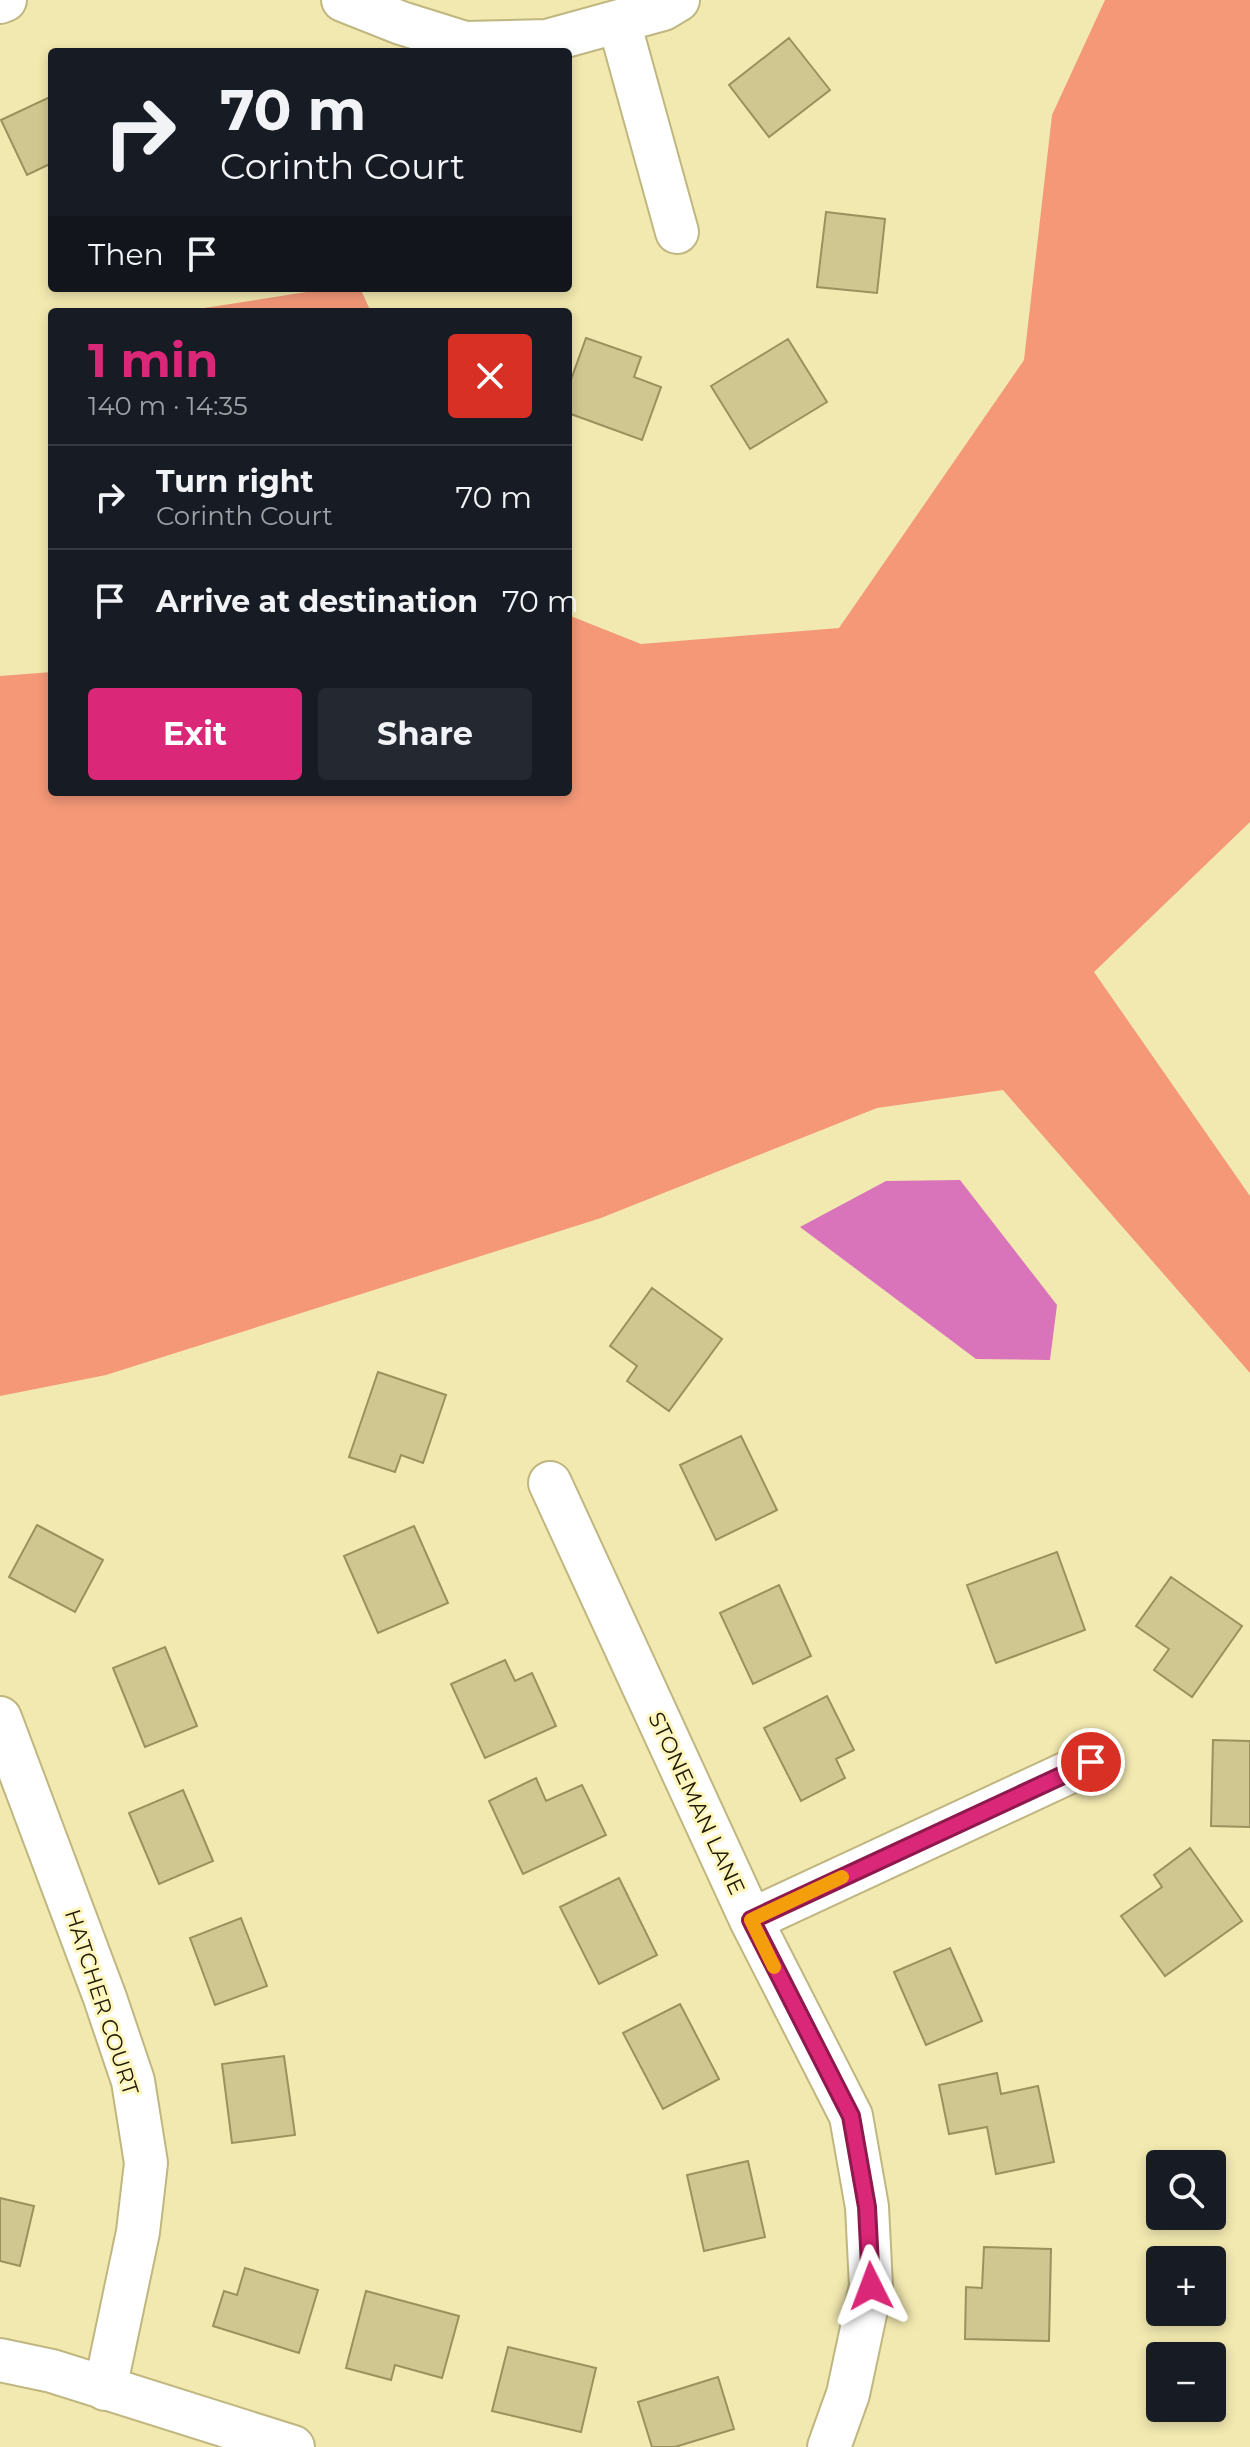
<!DOCTYPE html>
<meta charset="utf-8">
<style>
body{margin:0;font-family:Montserrat,sans-serif;background:#242831;color:#f1f3f6;height:100vh;display:flex;flex-direction:column;font-size:30px;white-space:nowrap}
*{box-sizing:border-box;margin:0}
p{font-size:26px;color:#9ea1a6}
.icon{flex:none;width:44px;height:44px;fill:none;stroke:currentColor;stroke-width:2;stroke-linecap:round;stroke-linejoin:round}
.map{position:relative;flex:1;overflow:hidden}
.panel{position:absolute;left:48px;top:308px;width:524px;height:488px;display:flex;flex-direction:column;background:#171b24;border-radius:8px;box-shadow:0 4px 12px #0003}
.panel>*{flex:none}
.guide{position:absolute;left:48px;top:48px;width:524px;height:244px;border-radius:8px;box-shadow:0 4px 12px #0003;background:#171b24;color:#f1f3f6;overflow:hidden}
.tools{position:absolute;left:1146px;top:2150px;display:grid;gap:16px}
.tools a{display:grid;place-items:center;width:80px;height:80px;border-radius:8px;background:#171b24;box-shadow:0 4px 12px #0003;font-size:40px}
.pin{position:absolute;display:grid;place-items:center;width:68px;height:68px;color:#fff;margin:-34px;border:4px solid #fff;border-radius:50%;box-shadow:0 2px 8px #0007}
.me{position:absolute;width:88px;margin:-44px;rotate:357deg;stroke-linejoin:round;filter:drop-shadow(0 0 6px #0008)}
.turn{display:flex;align-items:center;gap:28px;height:168px;padding:0 40px;font-size:36px}
.turn .icon{width:104px;height:104px;stroke-width:2.5}
.turn b{display:block;font-size:56px;line-height:68px}
.then{display:flex;align-items:center;height:76px;padding:0 40px;background:#0003;gap:16px;font-size:30px}
.round{display:grid;place-items:center;flex:none;width:84px;height:84px;border-radius:8px;background:#242831}
.head{display:flex;align-items:center;justify-content:space-between;height:136px;padding:0 40px}
h1{font-size:48px;font-weight:700;line-height:60px;color:#db2777}
.action{display:flex;gap:16px;margin-top:auto;padding:16px 40px}
.action a{flex:1;height:92px;border-radius:8px;background:#db2777;color:#fff;font-size:32px;font-weight:700;line-height:92px;text-align:center}
.action a+a{background:#242831;color:#f1f3f6}
ul{padding:0;list-style:none}
li{display:flex;align-items:center;gap:24px;height:104px;padding:0 40px;border-top:2px solid #363941}
li div{flex:1}
li b{display:block;font-size:30px}
li em{font-style:normal}
.map>svg:first-child{display:block}
</style>
<div class="map">
<svg width="1250" height="2447" viewBox="0 0 1250 2447">
<rect width="100%" height="100%" fill="#f2e9b0"/>
<path fill="#f49878" d="M1105 0H1250V822L1094 972 1250 1196V1373L1003 1090 877 1108 601 1218 106 1375 0 1396V676L52 672V792H568V615L641 644 839 628 1024 360 1052 115Z
M332 288H360L371 312H198V309Z"/>
<path fill="#d974ba" d="M960 1180 1057 1305 1050 1360 976 1359 800 1227 886 1181Z"/>
<path fill="#d0c790" stroke="#9a915c" stroke-width="2" d="M789 38 830 90 769 137 729 85Z
M52 96V163L27 175 1 120Z
M826 212 885 219 877 293 817 287Z
M586 338 641 357 634 377 661 387 642 440 568 413V388Z
M788 339 827 402 750 449 711 386Z
M652 1288 722 1339 669 1411 627 1381 637 1366 610 1346Z
M378 1372 446 1395 423 1463 401 1455 395 1472 349 1457Z
M741 1436 777 1510 716 1540 680 1465Z
M37 1525 103 1560 75 1612 9 1577Z
M414 1526 448 1603 378 1633 344 1556Z
M1057 1552 1085 1630 996 1663 967 1585Z
M1171 1577 1242 1626 1192 1697 1154 1670 1169 1649 1136 1626Z
M779 1585 811 1656 753 1684 720 1613Z
M165 1647 197 1726 145 1747 113 1668Z
M505 1660 515 1681 532 1673 556 1726 485 1758 451 1684Z
M827 1696 854 1750 836 1759 845 1778 801 1801 764 1728Z
M1213 1740 1250 1741V1827L1211 1826Z
M536 1778 546 1801 582 1785 606 1835 523 1874 489 1801Z
M183 1790 213 1861 159 1884 129 1813Z
M1190 1848 1242 1921 1165 1976 1121 1916 1162 1887 1154 1875Z
M619 1878 657 1955 599 1984 560 1907Z
M241 1918 267 1986 215 2005 190 1938Z
M950 1948 982 2021 926 2045 894 1972Z
M680 2004 719 2079 663 2109 623 2033Z
M284 2056 295 2135 232 2143 222 2064Z
M997 2073 1001 2094 1038 2086 1054 2162 996 2174 987 2127 949 2134 939 2085Z
M748 2161 765 2237 704 2251 687 2175Z
M0 2198 34 2206 20 2266 0 2261Z
M984 2247 1051 2249 1049 2341 965 2339 966 2287 982 2288Z
M245 2268 318 2290 299 2353 213 2326 224 2291 237 2295Z
M366 2291 459 2316 442 2378 395 2365 391 2380 346 2368Z
M508 2347 596 2368 581 2432 492 2411Z
M718 2377 734 2429 675 2447H652L638 2402Z"/>
<g fill="none" stroke-linecap="round" stroke-linejoin="round">
<g stroke="#bfb680" stroke-width="46">
<path id="minor" d="M343 0 401 23 465 43 547 41 663 9 678 0
M0 2 5 0
M619 22 677 232
M550 1483 751 1920 851 2116 867 2207 871 2286 848 2394 829 2447
M0 1718 105 1998 133 2081 146 2163 138 2232 105 2389
M751 1920 1091 1762
M0 2360 52 2371 293 2447"/>
</g>
<use href="#minor" stroke="#fff" stroke-width="42"/>
</g>
<g fill="none" stroke-linecap="round" stroke-linejoin="round">
<g stroke="#8e194d" stroke-width="20">
<path id="route" d="M871 2286 867 2207 851 2116 751 1920 1091 1762"/>
</g>
<use href="#route" stroke="#db2777" stroke-width="14"/>
<path stroke="#f59e0b" stroke-width="14" d="M774 1967 751 1920 842 1877"/>
</g>
<g text-anchor="middle" stroke-width="6" stroke-linejoin="round" paint-order="stroke">
<g font-size="22" fill="#201c07" stroke="#fff6bd">
<text transform="translate(697 1803) rotate(65)" y="8">STONEMAN LANE</text>
<text transform="translate(102 2002) rotate(72)" y="8">HATCHER COURT</text>
</g>
</g>
</svg>
<div class="tools">
<a><svg class="icon" aria-label="search" viewBox="0 0 24 24"><circle cx="10" cy="10" r="6"/><path d="M15 15l6 6"/></svg></a>
<a>+</a>
<a>−</a>
</div>
<div class="pin" style="left:1091px;top:1762px;background:#d93025"><svg class="icon" aria-label="arrive" viewBox="0 0 24 24"><path d="M6 21V4h12l-3 4 3 4H6"/></svg></div>
<svg class="me" style="left:871px;top:2286px" viewBox="-20 -20 40 40"><path d="M0-17L14 15 0 8-14 15z" fill="#db2777" stroke="#fff" stroke-width="4"/></svg>
<div class="guide">
<div class="turn"><svg class="icon" aria-label="right" viewBox="0 0 24 24"><path d="M7 20v-9h11M14 6l5 5-5 5"/></svg><div><b>70 m</b>Corinth Court</div></div>
<div class="then">Then<svg class="icon" aria-label="arrive" viewBox="0 0 24 24"><path d="M6 21V4h12l-3 4 3 4H6"/></svg></div>
</div>
<section class="panel">
<div class="head"><div><h1>1 min</h1><p>140 m · 14:35</p></div><a class="round" style="background:#d93025;color:#fff"><svg class="icon" aria-label="close" viewBox="0 0 24 24"><path d="M6 6l12 12M18 6L6 18"/></svg></a></div>
<ul>
<li><svg class="icon" aria-label="right" viewBox="0 0 24 24"><path d="M7 20v-9h11M14 6l5 5-5 5"/></svg><div><b>Turn right</b><p>Corinth Court</p></div><em>70 m</em></li>
<li><svg class="icon" aria-label="arrive" viewBox="0 0 24 24"><path d="M6 21V4h12l-3 4 3 4H6"/></svg><div><b>Arrive at destination</b></div><em>70 m</em></li>
</ul>
<div class="action"><a>Exit</a><a>Share</a></div>
</section>
</div>
